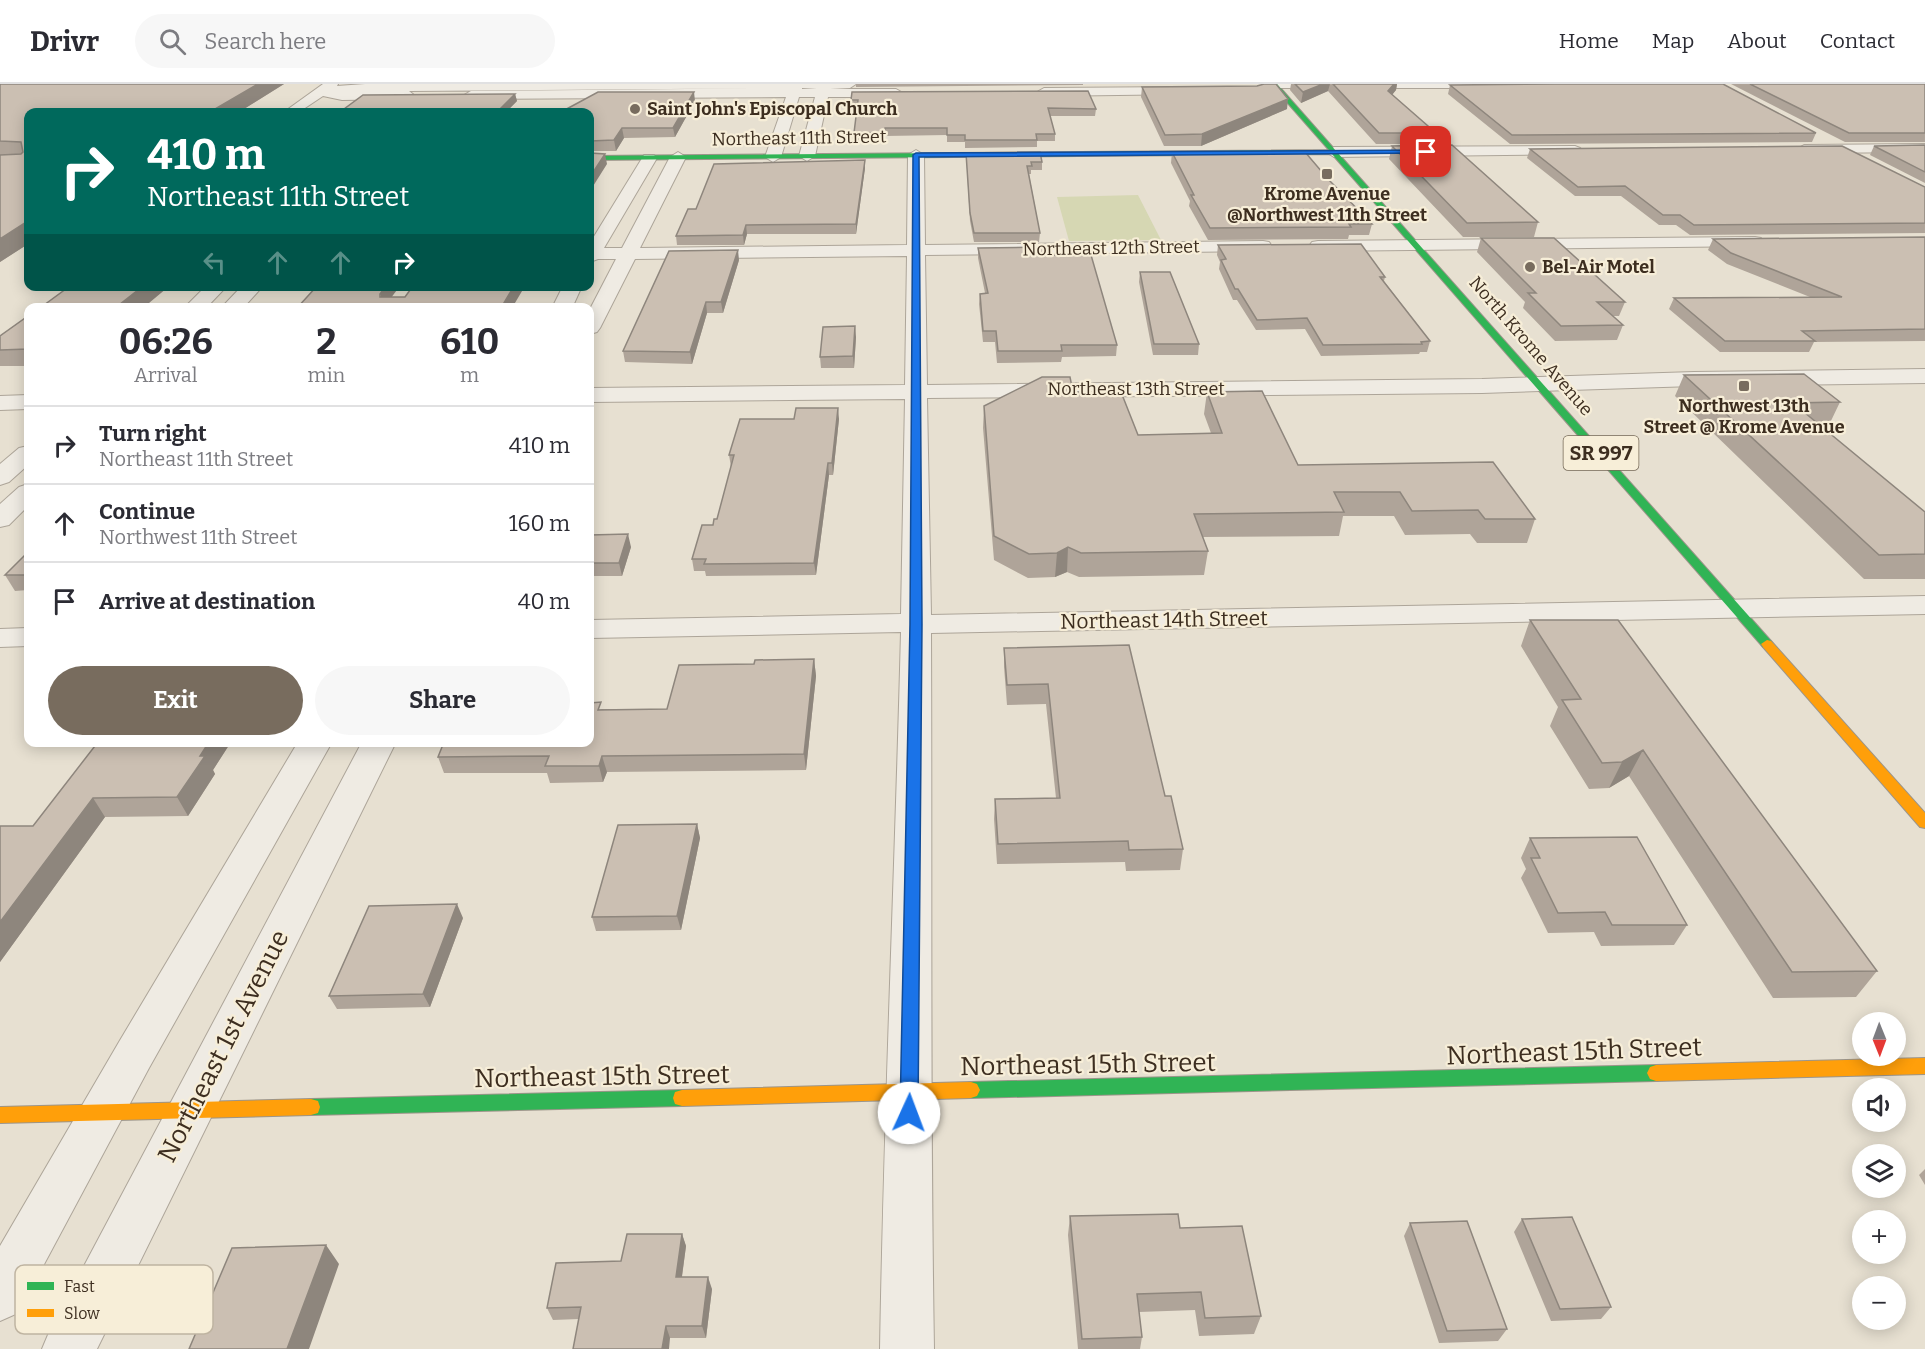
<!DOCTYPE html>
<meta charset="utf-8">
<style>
body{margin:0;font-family:Bitter,serif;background:#f7f7f7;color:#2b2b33;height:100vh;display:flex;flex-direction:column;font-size:22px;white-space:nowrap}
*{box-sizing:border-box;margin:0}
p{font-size:20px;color:#7c7c81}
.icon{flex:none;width:33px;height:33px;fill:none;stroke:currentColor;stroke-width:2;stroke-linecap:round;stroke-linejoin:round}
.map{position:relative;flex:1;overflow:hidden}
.drawer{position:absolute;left:24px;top:219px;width:570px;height:444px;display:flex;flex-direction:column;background:#fff;border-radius:12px;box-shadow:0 3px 15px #0003}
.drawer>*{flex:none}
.top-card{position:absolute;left:24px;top:24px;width:570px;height:183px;border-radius:12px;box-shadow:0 3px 15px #0003;background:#00695c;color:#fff;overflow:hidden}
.needle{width:39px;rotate:179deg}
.tools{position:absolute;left:1852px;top:928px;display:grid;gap:12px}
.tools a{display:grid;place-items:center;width:54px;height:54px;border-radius:50%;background:#fff;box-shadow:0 3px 15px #0003;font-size:30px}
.pin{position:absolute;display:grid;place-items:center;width:51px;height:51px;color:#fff;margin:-26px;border-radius:12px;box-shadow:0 3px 9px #0006}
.me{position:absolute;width:66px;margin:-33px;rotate:2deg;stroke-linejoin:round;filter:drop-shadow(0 0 4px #0008)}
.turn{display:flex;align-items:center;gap:21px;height:126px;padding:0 24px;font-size:27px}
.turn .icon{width:78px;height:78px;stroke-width:2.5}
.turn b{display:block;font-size:42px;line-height:51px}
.lanes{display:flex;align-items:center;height:57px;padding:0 24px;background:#0003;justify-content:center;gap:30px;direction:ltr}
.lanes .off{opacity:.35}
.eta{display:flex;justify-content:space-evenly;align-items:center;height:102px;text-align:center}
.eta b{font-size:36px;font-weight:700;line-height:42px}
.primary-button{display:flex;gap:12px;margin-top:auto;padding:12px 24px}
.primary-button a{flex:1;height:69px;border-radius:36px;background:#786c5e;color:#fff;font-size:24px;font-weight:700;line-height:69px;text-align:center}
.primary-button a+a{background:#f7f7f7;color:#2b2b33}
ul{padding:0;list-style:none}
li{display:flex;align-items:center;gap:18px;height:78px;padding:0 24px;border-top:2px solid #e1e1e2}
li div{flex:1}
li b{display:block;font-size:22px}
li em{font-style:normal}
header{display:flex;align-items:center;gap:36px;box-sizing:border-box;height:84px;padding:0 30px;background:#fff;border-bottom:2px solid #e1e1e2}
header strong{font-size:28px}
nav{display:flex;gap:33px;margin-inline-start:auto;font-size:21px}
.search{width:420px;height:54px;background:#f7f7f7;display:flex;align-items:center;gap:15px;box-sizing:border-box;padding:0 21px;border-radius:33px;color:#7c7c81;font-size:22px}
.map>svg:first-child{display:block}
</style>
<header>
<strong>Drivr</strong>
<div class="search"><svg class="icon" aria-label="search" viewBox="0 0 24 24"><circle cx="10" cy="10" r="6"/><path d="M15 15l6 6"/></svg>Search here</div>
<nav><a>Home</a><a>Map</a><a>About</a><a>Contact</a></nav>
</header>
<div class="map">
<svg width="1925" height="1265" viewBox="0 0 1925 1265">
<rect width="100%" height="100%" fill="#e7e0d1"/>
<path fill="#d6d7b3" d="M1138 111 1161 156 1069 157 1057 113Z"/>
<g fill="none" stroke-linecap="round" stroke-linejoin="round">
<g stroke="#ada599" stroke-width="2">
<path id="street" d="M323 0H338L337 2 365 0H856L850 4 830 5H896L903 9 896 13H828L815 72 807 77 799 72 815 13H799L781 73 773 78 765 73 786 13 471 15 464 11 471 7 789 4 409 7 414 11 407 15 342 16 323 12 299 28H284ZM802 4H817L802 5Z
M1262 0H1480L1474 4H1268Z
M1187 3 1192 4 1194 7 1192 10 1044 12 1037 8 1044 4Z
M1925 60V68L1804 69 1797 65 1804 61Z
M1575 62 1580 64 1583 67 1580 70 1334 73 1326 68 1334 63Z
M916 66 924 71 925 161 1263 157 1269 158 1272 162 1269 166 1263 167 925 171 927 301 1482 295 1694 288 1925 285V299L1694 302 1482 309 927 314 931 531 1925 512V530L931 549C932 787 930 1026 934 1265H880C884 1026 895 787 901 548L590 554V536L901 530 905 315 590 318V304L905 301 907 172 635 175 600 244 597 248 590 250V225L616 175H598L590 178V159L644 71H654L657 74 604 164H622L670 73 678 68 686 73 640 164 907 161 908 71Z
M1755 153 1761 154 1764 158 1761 162 1318 167 1312 166 1309 162 1312 158 1318 157Z
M206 202H227L206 224H184Z
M242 202H263L243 224H221Z
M563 202H582L572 224H552Z
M28 311V325L0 326V312Z
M28 362V381L9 398 0 401V380L19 364Z
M28 400V422L9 441 0 443V420L19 403Z
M28 544V562L0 563V545Z
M298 658H332L149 984 18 1229 0 1237V1162L119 958Z
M362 658H396L97 1265H42L50 1246Z"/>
</g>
<g stroke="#9c958a" stroke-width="2">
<path id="fast" d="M1271 0H1277L1336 67 1771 557 1773 560 1771 563H1763L1332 70 590 76V72L1329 66Z
M1656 981 1662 983 1665 989 1662 995 1656 997 971 1014 965 1012 962 1006 965 1000 971 998Z
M682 1006 689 1008 691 1014 689 1020 682 1022 311 1031 304 1029 302 1023 304 1017 311 1015Z"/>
</g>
<g stroke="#9c958a" stroke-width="2">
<path id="slow" d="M1767 556 1771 557 1925 729V744L1920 743 1763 563 1761 560Z
M1925 974V990L1656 997 1650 995 1647 989 1650 983 1656 981Z
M971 998 977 1000 980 1006 977 1012 971 1014 682 1022 675 1020 673 1014 675 1008 682 1006Z
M311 1015 318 1017 320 1023 318 1029 311 1031 0 1039V1023Z"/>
</g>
<use href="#street" fill="#efebe3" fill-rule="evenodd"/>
<use href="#fast" fill="#30b455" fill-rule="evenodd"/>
<use href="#slow" fill="#ff9f0a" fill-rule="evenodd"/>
</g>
<path fill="#afa499" d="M0 0H284L239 28H28V160L0 178Z
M856 0H1083V1L856 3Z
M1291 0H1397L1396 6 1392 11 1436 49 1433 60H1376L1328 7 1301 19 1290 6Z
M1731 0H1925V58H1845Z
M1450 1 1816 49 1812 58 1510 60 1448 10Z
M1142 3 1287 25 1201 62H1164L1141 13Z
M515 10 517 17 506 28H340Z
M851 16 1096 25 1095 32H1050L1055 50V57H1037V63L965 64V58H947V51L885 52V56L854 57V49L857 23H851Z
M695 17 675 53 624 54 616 67H590V28Z
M1925 61V99L1870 71 1874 62Z
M1392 62 1538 138 1534 153H1463L1389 75Z
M1530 65 1925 103V149L1690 151 1676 141H1659L1621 112H1575L1527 74Z
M1172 68 1328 95 1372 140 1369 151H1349L1348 155 1208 156 1189 122 1190 117 1171 79Z
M966 69 1042 78V86H1031V90H1029L1040 149 1039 158H974L970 137Z
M865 84 856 150H747L744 161H677L676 152 696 125Z
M1925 153V257L1814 258 1809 268H1720L1669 225 1674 214 1810 213 1727 180 1708 166 1713 155Z
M1481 154 1625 218 1619 232H1613L1623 241 1617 256 1555 257 1523 224 1525 218 1477 168Z
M1218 161 1385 193 1384 197 1430 257 1427 268H1420L1419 270 1321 272 1305 245 1256 246 1237 216H1233L1219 185 1220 178 1217 171Z
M978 164 1044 171 1117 261 1116 272 1062 273 1061 278 997 279 995 258H983L979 220 980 210 985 209 978 174Z
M739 176 723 229H707L692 280 625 278 623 267Z
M1140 188 1199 260 1198 271H1153L1139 198Z
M28 232V282H0V252Z
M856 253 854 284H821L820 273Z
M1684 291 1840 318 1829 341H1819L1925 428V495H1864L1675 312Z
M1073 308 1138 351 1211 349 1204 330 1207 308 1298 381 1535 435 1527 459H1477L1470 450 1405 451 1394 432H1343L1339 452 1203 453 1208 467 1204 491 1079 493 1067 488 1055 493 1028 494 994 476 983 344 984 322Z
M839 335 833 391H829L816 491 706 492 705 487H694L692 475 713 441 717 435 731 383 729 371Z
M590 451 631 463 622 492H590Z
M28 468V506L15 507 5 491Z
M1530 536 1877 887 1856 913 1773 914 1629 692 1609 704 1589 705 1550 642 1558 623 1521 562Z
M1129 561 1165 712 1183 765 1180 786 1126 787 1125 778 997 780 994 735 995 715 1056 714 1046 620 1007 621 1004 583V564Z
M814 575 816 592 806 686 607 688 603 698 550 699 547 689H444L438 673 602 625H667L754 580Z
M98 658H231L213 686 215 690 188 732 105 733 0 878V742H33Z
M697 740 700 754 681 846 596 847 592 833Z
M1530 754 1687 841 1674 861 1601 862 1594 848 1548 849 1521 794 1526 785 1521 774Z
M463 834 430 923 337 925 329 912Z
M1925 1085V1101L1919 1091Z
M1070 1132 1180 1144 1261 1232 1254 1250 1199 1252 1195 1226 1139 1228 1142 1253 1140 1265H1078L1068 1151Z
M1522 1135 1611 1223 1601 1235 1551 1237 1514 1148Z
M1410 1139 1507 1245 1498 1257 1439 1259 1404 1152Z
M682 1150 686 1162 682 1193 712 1205 706 1254H670L579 1235 553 1236 547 1224 621 1177Z"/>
<path fill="#8e867d" d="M258 0H284L239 28H210Z
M1323 0H1330L1328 7 1301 19 1303 8Z
M1394 0H1397L1396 6 1386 18 1388 7Z
M694 8 695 17 675 53 673 44Z
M515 10 517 17 506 28H494V27Z
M1288 15 1287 25 1201 62 1202 50Z
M622 44 624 54 616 67 614 56Z
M605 70 607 80 590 107V93Z
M865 76V84L856 150V140Z
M28 137V160L0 178V155Z
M746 141 747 150 744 161 743 151Z
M738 166 739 176 723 229 721 218Z
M143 202H167V204L143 224H115Z
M386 202H400L384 223 380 210Z
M514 202H525L512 224H501Z
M706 218 707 229 692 280 690 268Z
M855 242 856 253 854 284 853 272Z
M838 324 839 335 833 391 832 379Z
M828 379 829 391 816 491 814 479Z
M628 450 631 463 622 492 619 479Z
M1068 463 1067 488 1055 493 1057 469Z
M814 575 816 592 806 686 804 670Z
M209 658H231L213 686 215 690 188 732 177 713 200 672Z
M1643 666 1629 692 1609 704 1622 678Z
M602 672 607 688 603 698 599 682Z
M93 714 105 733 0 878V838Z
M697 740 700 754 681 846 677 832Z
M457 820 463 834 430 923 423 910Z
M682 1150 686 1162 680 1206 676 1193Z
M326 1161 339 1180 309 1265H287Z
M708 1193 712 1205 706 1254 702 1242Z
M666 1242 670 1254 669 1265H662Z"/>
<path fill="#cbbfb2" stroke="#8e867d" stroke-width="1.5" d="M0 0H258L210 28H28V137L0 155V71L21 70 23 68 21 58 0 57Z
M1264 0H1276L1288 15 1202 50 1165 51 1142 3 1257 2Z
M1295 0H1323L1303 8Z
M1333 0H1394L1388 7 1436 49H1379Z
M1555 0H1723L1816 49 1512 51 1450 1Z
M1750 0H1925V49H1849Z
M1088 7 1096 25 1048 24 1055 50H1036L1037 56H965V51H947V44H885L884 49H854L858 16H851L852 8Z
M598 8H694L673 44H622L614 56 590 57V28H561Z
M515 10 500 25 494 27 340 28 363 11Z
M1452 61 1538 138 1467 139 1392 62Z
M1925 61V88L1874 62Z
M1842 62 1925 103V139L1694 141 1680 131H1663L1625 102 1578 103 1530 65Z
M1040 68 1042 78H1031L1032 82H1027L1040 149H974L970 129 966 69Z
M1172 68H1305L1328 95 1372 140H1349L1351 143 1210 144 1191 111H1194Z
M590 69 605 70 590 93Z
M865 76 856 140 746 141 743 151 676 152 688 125H696L714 80Z
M1925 153V245L1802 247 1815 257H1725L1674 214 1842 213 1731 169 1713 155Z
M1481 154H1554L1625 218H1597L1623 241 1561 242 1528 209H1536Z
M1361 160 1385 193H1380L1430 257 1421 258 1422 260 1323 261 1307 234 1257 236 1238 205H1235L1221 176 1226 175 1218 161Z
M1043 163 1044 171H1091L1117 261H1061L1062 267H998L996 247H983L980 210 988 209 978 164Z
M738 166 721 218H706L690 268 623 267 669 167Z
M1140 188H1170L1199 260H1154Z
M70 202H143L115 224H40Z
M317 202H386L380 210V213H405L413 202H514L501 224H297Z
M28 232V265L0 266V252Z
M855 242 853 272 820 273 823 243Z
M1804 290 1840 318 1793 319 1925 428V470L1879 471 1684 291Z
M1042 293H1070L1073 308H1121L1138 351 1222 349 1207 308 1262 307 1298 381 1493 378 1535 435H1485L1478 426 1412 427 1400 408H1334L1344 428 1194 430 1208 467 1081 469 1068 463 1057 469 1029 470 994 452 984 322Z
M796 324H838L832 379H828L814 479 704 480 706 475H692L702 441H713L714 435H717L734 371H729L740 335H794Z
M628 450 619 479H590V451Z
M28 468V491H5Z
M1530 536H1618L1877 887 1792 888 1643 666 1622 678 1602 679 1562 616 1581 615Z
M1129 561 1165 712H1171L1183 765 1129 766 1128 757 998 760 995 715 1060 714 1048 600 1007 601 1004 564Z
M814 575 804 670 602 672 599 682H545L549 672 438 673 444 658H590V619L601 618 598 626 667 625 679 581 754 580 755 576Z
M98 658H209L200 672H205L177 713 93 714 0 838V742H33Z
M697 740 677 832 592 833 618 741Z
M1637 753 1687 841H1612L1605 828 1558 829 1531 774H1540L1530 754Z
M457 820 423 910 329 912 369 822Z
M1178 1130 1180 1144 1242 1142 1261 1232 1205 1234 1201 1208 1137 1210 1142 1253 1082 1255 1070 1132Z
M1572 1133 1611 1223 1560 1225 1522 1135Z
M1467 1137 1507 1245 1447 1247 1410 1139Z
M627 1150H682L676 1193H708L702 1242H666L662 1265H573L581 1223 547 1224 556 1179 621 1177Z
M326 1161 287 1265H189L232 1164Z"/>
<path fill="#1a73e8" stroke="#114b97" stroke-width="1.5" d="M1426 66 1429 69 919 73 922 540 918 1029 916 1035 909 1038 902 1035 900 1029 910 540 913 71 916 69Z"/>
<g fill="#786c5e" stroke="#f7eed8" stroke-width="2">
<circle cx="635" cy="25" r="6"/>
<rect x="1321" y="84" width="12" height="12" rx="3"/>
<circle cx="1530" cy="183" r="6"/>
<rect x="1738" y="296" width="12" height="12" rx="3"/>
</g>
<g text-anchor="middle" stroke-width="4.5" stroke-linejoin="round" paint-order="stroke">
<g font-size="18" font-weight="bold" fill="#3d2e20" stroke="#f7eed8" text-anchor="start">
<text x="647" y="31">Saint John's Episcopal Church</text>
<text x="1327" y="116" text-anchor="middle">Krome Avenue<tspan x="1327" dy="21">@Northwest 11th Street</tspan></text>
<text x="1542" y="189">Bel-Air Motel</text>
<text x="1744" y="328" text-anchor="middle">Northwest 13th<tspan x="1744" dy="21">Street @ Krome Avenue</tspan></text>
</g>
<g font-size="18" fill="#3d2e20" stroke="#f7eed8">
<text transform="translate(799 54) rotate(-1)" y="6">Northeast 11th Street</text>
<text transform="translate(1111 164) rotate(-1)" y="6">Northeast 12th Street</text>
<text transform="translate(1531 262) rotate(49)" y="6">North Krome Avenue</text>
<text x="1136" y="311">Northeast 13th Street</text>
</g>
<rect fill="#f7eed8" stroke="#756857" stroke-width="1.5" x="1563.5" y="352" width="75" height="34" rx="4.5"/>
<g font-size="20" font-weight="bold" fill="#3d2e20">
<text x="1601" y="376">SR 997</text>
</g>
<g font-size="21" fill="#3d2e20" stroke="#f7eed8">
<text transform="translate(1164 536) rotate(-1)" y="7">Northeast 14th Street</text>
</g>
<g font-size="26" fill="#3d2e20" stroke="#f7eed8">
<text transform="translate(223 962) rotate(-63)" y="9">Northeast 1st Avenue</text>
<text transform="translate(1574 967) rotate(-2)" y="9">Northeast 15th Street</text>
<text transform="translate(1088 980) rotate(-1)" y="9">Northeast 15th Street</text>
<text transform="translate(602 992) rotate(-1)" y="9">Northeast 15th Street</text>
</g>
</g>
<rect x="15" y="1181" width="198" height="69" rx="9" fill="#f7eed8" stroke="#bfb4a1" stroke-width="1.5"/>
<rect x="27" y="1198" width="27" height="8" fill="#30b455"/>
<rect x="27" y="1225" width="27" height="8" fill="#ff9f0a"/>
<g font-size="16" fill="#3d2e20">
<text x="64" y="1208">Fast</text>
<text x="64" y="1235">Slow</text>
</g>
</svg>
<div class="tools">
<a><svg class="needle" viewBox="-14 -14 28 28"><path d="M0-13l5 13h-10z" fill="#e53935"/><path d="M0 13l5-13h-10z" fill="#7c7c81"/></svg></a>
<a><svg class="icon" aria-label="sound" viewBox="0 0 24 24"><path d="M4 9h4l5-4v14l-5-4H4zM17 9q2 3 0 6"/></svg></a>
<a><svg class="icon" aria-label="layers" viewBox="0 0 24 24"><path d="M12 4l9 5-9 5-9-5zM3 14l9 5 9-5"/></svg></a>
<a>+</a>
<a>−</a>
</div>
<div class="pin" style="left:1426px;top:68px;background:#d93025"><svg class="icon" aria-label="arrive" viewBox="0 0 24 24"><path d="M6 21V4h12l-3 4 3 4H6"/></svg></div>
<svg class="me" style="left:909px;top:1029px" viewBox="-20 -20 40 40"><circle r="19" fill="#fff"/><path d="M0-13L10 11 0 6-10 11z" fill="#1a73e8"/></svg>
<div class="top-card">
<div class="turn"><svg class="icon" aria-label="right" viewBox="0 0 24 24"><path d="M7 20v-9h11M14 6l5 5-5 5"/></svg><div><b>410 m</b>Northeast 11th Street</div></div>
<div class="lanes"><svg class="icon off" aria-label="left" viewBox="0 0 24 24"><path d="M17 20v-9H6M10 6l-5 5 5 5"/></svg><svg class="icon off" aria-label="ahead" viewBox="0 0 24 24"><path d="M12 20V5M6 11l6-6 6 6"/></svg><svg class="icon off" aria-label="ahead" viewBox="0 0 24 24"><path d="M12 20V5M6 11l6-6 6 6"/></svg><svg class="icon" aria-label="right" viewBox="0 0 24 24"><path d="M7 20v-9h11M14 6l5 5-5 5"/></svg></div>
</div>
<section class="drawer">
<div class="eta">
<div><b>06:26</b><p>Arrival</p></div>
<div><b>2</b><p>min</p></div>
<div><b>610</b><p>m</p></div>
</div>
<ul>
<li><svg class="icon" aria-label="right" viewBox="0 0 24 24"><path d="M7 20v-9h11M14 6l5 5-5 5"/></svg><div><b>Turn right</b><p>Northeast 11th Street</p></div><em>410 m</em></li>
<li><svg class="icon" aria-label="ahead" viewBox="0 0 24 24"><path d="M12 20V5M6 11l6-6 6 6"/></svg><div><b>Continue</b><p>Northwest 11th Street</p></div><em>160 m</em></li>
<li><svg class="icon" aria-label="arrive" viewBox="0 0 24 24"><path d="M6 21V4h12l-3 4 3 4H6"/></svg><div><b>Arrive at destination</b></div><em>40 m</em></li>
</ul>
<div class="primary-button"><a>Exit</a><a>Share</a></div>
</section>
</div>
